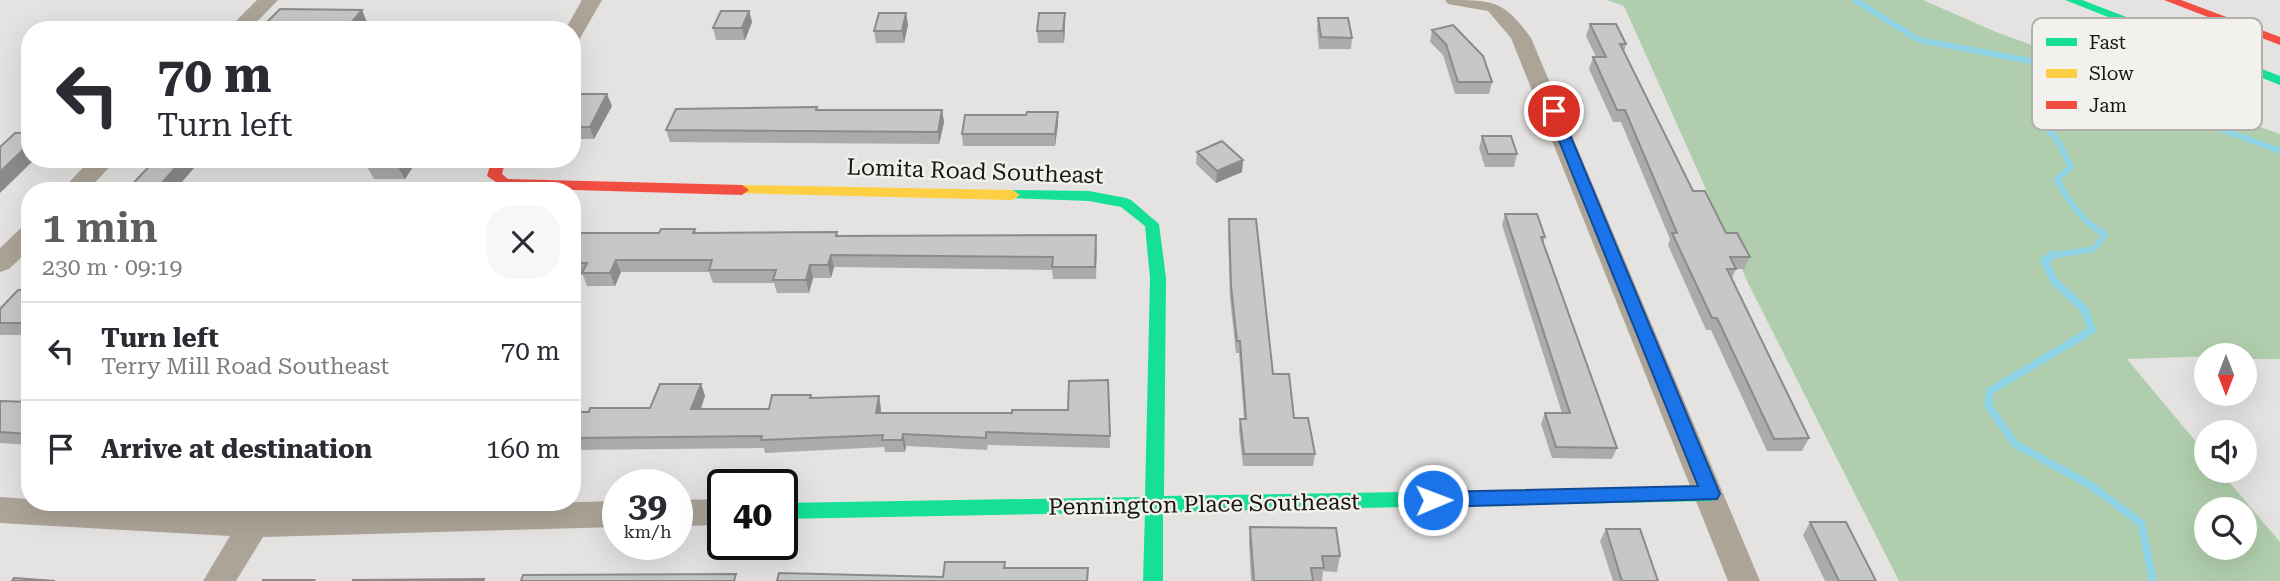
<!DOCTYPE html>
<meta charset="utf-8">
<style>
body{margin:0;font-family:"Roboto Serif",serif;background:#f7f7f7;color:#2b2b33;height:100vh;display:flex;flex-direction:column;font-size:26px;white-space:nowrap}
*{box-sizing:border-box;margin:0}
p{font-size:23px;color:#7c7c81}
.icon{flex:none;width:38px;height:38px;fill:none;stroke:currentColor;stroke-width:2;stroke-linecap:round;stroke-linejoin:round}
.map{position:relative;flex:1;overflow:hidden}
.details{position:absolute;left:21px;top:182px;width:560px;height:329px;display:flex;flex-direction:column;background:#fff;border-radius:28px;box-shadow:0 7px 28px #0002}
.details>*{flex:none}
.guide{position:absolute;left:21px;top:21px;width:560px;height:147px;border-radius:28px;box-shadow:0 7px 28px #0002;background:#fff;color:#2b2b33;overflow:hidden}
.needle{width:46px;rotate:180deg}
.tools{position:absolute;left:2194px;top:343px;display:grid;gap:14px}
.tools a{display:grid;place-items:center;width:63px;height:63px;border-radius:50%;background:#fff;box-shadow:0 7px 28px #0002;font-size:35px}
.speed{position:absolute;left:602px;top:469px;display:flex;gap:14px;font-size:35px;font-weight:700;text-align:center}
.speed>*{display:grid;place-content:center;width:91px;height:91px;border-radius:50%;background:#fff;box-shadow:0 7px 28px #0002;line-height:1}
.speed small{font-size:18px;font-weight:400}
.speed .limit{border:4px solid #111;border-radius:10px;background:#fff;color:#111}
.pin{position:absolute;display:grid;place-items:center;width:60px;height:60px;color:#fff;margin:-30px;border:4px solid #fff;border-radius:50%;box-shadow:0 2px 7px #0007}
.me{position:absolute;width:77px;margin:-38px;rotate:89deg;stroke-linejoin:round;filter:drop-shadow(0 0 5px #0008)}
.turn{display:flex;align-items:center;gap:24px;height:147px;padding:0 21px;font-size:32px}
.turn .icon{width:91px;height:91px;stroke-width:2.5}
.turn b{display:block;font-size:49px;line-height:60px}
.round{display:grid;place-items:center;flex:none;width:74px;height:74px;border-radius:28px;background:#f7f7f7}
.summary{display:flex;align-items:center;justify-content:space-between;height:119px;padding:0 21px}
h1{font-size:42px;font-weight:600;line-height:52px;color:#5f5e5d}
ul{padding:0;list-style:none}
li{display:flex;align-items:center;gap:21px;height:98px;padding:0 21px;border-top:2px solid #e1e1e2}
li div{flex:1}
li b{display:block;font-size:26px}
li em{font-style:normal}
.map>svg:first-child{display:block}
</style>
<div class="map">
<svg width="2280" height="581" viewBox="0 0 2280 581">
<rect width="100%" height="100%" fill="#e4e3e1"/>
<path fill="#b0cead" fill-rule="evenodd" d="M1607 0H1923L1996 32 2280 134V359H2245V355L2127 359 2207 455V471H2220L2280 542V581H1899L1748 283 1624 6ZM2207 509H2245V548H2207Z"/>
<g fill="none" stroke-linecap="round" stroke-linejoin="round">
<path stroke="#8fd5e7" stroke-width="6" d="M1855 0 1919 40 2036 62 2088 86 2113 89 2280 151
M2051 256 2094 249 2105 234C2082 222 2069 202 2057 179L2071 167 2058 141 2046 127 2050 116 2088 86"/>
<path stroke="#8fd5e7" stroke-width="8" d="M2054 254 2044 261 2055 282 2084 309 2092 330 1990 391 1988 405 2015 444 2090 485 2141 523 2153 581"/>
<path fill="#ada498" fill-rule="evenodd" d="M257 0H278L249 30H227Z
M582 0H602L579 40 572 42V30H565Z
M1445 0C1495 0 1503 0 1531 38L1760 581H1728L1511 38 1488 11 1448 4Z
M91 159H117L87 191H61Z
M30 226V249L9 269 0 272V248L21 228Z
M0 497 30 499V502L254 511 618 501V527L263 537 236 581H203L230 536 0 523Z
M723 499V525L677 526V500Z"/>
<path fill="#16e098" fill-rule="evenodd" d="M2065 0H2082L2280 76V85Z
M1013 190 1089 191 1126 198 1131 200 1159 224 1166 278 1164 496 1710 487 1717 489 1719 494 1717 499 1710 501 1163 512V581H1143L1145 512 782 519V503L1145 497 1150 278 1145 226 1121 207 1089 201 1008 198 1006 195 1008 192Z"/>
<path fill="#ffcf43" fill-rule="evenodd" d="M742 185 1013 190 1020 195 1013 200 737 193 735 190 737 187Z"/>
<path fill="#f24e42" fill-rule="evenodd" d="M2164 0H2181L2280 37V45Z
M492 159H506L502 174 508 179 742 185 749 190 742 195 505 188 487 176Z"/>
</g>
<path fill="#ababaa" d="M749 11 752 22 745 40H716L713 28Z
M906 13 908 25 904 43H876L874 31Z
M1065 13V25L1064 43H1038L1037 31Z
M1318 18 1352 38 1351 49H1319L1317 29Z
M367 22 361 30H263L262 27Z
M1590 24 1626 44 1624 52 1693 191 1726 233 1750 257 1744 269H1736L1732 278 1809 438 1802 451H1767L1711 330H1706L1668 245 1670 239 1621 122H1613L1589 69 1593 57H1596L1586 36Z
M1432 30 1492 82 1489 94H1455L1443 55 1430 42Z
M612 106 594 139H572V108Z
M942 110 944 122 939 144 670 142 666 130Z
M1058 124 1055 146H963L962 134Z
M1482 136 1517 154 1514 167H1485L1479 148Z
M1197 152 1243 160 1242 172 1216 183 1196 164Z
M373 159H418L405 179H374L367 167Z
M1505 214 1545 237 1543 243 1617 448 1612 459 1552 458 1541 424 1545 413H1562L1502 225Z
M1229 219 1273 374 1294 418 1315 454 1313 466H1243L1239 431 1240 419H1244L1239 353H1236L1230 299 1228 232Z
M695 229 696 233 837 232 838 236 1097 247 1096 279H1053L1052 270 834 267 831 278H813L809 293H777L774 283H713L709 272H621L615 286H587L583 275H572V233H659Z
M30 288V335H0V309Z
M1108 380 1110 448 988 445 987 450 906 446 905 452H885L884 447 765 453 764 448 572 450V412L650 408 701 384 705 396 701 409H769L811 395 812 398 881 409V413H1012L1068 410Z
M0 401 30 402V445L0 443Z
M1810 522 1876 581H1825L1803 535Z
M1250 527 1340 556 1337 572 1323 571 1322 581H1251L1249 542Z
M1606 529 1658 581H1613L1600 541Z"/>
<path fill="#8b8b8b" d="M362 10 367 22 361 30H346V29Z
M749 11 752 22 745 40 742 28Z
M906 13 908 25 904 43 902 31Z
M1065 13V25L1064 43 1063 31Z
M607 94 612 106 594 139 590 127Z
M942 110 944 122 939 144 938 132Z
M1058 112V124L1055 146V134Z
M30 143V159H35L0 193V172Z
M183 159H202L174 191H155Z
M404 159H418L405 179 398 167Z
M1243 160 1242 172 1216 183 1217 171Z
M831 255 834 267 831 278 828 265Z
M616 260 621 272 615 286 610 273Z
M810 265 813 278 809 293 806 280Z
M701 384 705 396 696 421 691 409Z
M879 396 881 409 878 425 876 413Z
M903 434 906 446 905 452 902 440Z"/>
<path fill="#c7c7c6" stroke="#8b8b8b" stroke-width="2" d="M280 9 362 10 346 29 284 30 286 27H262Z
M721 11H749L742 28H713Z
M879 13H906L902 31H874Z
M1039 13H1065L1063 31H1037Z
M1318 18H1348L1352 38 1321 37Z
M1590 24H1616L1626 44H1620L1693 191H1705L1726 233H1737L1750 257H1730L1736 269H1727L1809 438 1774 439 1717 318H1712L1672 233H1677L1625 110H1617L1593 57H1606Z
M1453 25 1483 56 1492 82H1458L1446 44 1432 30Z
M580 94H607L590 127H572V108Z
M817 107 816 110H942L938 132 666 130 676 109Z
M1027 112H1058L1055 134H962L965 115H1026Z
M30 124V143L0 172V147L15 133H21Z
M1482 136H1511L1517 154H1488Z
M1222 141 1243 160 1217 171 1197 152Z
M156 159H183L155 191H126Z
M373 159H404L398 167H367Z
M1505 214H1537L1545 237H1541L1617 448 1556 447 1545 413H1570Z
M1229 219H1256L1273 374H1289L1294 418H1308L1315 454H1244L1240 419H1246L1240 341H1237L1231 286Z
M661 229H695L693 233 837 232 836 236 1096 235 1095 267H1052L1053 257 831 255 828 265H810L806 280H773L776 270H709L712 260H616L610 273H582L587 263H572V233H659Z
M30 288V320L27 323H0V309L18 290H28Z
M1108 380 1110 436 986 432V438L903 434 902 440H882L883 435 761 440 762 436 572 438V412H589L590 408H650L660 384H701L691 409H769L772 395H811L810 398 879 396 876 413H1012V410H1068L1069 381Z
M0 401 30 402V434L0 432Z
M1810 522H1846L1876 581H1839Z
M1250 527 1336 528 1340 556H1322L1324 568H1311L1313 581H1254Z
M1606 529H1640L1658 581H1622Z
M945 562H1005L1004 568H1088L1087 581H777L779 573 943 577Z
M736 574 734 581H521L523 575Z
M14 578 55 581H12Z
M484 579 483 581H353V580Z
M263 580H314L313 581H263Z"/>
<path fill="#1a73e8" stroke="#114b97" stroke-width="2" d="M1554 107 1560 111 1720 494 1717 499 1433 507 1424 500 1433 492 1698 486 1547 111Z"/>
<g text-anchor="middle" stroke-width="5" stroke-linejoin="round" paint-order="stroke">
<g font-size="23" fill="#181716" stroke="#f3f1ed">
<text transform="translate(975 171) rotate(2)" y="8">Lomita Road Southeast</text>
<text transform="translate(1204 504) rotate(-1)" y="8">Pennington Place Southeast</text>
</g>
</g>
<rect x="2032" y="18" width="230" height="112" rx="10" fill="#f3f1ed" stroke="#b1b0ac" stroke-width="2"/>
<rect x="2046" y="38" width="31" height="8" fill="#16e098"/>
<rect x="2046" y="69" width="31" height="9" fill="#ffcf43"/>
<rect x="2046" y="101" width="31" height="8" fill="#f24e42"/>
<g font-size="19" fill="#181716">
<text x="2089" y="49">Fast</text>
<text x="2089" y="80">Slow</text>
<text x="2089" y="112">Jam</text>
</g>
</svg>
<div class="tools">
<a><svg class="needle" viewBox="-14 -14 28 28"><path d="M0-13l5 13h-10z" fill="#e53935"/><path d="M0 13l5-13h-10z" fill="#7c7c81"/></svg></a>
<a><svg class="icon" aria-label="sound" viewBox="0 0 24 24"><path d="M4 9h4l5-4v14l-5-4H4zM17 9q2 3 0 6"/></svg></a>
<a><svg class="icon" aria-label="search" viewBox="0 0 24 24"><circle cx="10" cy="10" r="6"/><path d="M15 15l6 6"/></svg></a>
</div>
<div class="speed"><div>39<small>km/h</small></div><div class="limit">40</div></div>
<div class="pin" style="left:1554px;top:111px;background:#d93025"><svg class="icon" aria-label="arrive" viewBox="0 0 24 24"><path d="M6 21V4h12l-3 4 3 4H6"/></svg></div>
<svg class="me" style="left:1433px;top:500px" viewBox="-20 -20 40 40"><circle r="17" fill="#1a73e8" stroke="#fff" stroke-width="3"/><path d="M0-11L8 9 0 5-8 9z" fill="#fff"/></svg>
<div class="guide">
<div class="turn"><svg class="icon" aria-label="left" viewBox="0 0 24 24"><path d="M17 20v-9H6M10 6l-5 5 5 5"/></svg><div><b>70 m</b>Turn left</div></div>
</div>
<section class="details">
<div class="summary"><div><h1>1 min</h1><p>230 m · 09:19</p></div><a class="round"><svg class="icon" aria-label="close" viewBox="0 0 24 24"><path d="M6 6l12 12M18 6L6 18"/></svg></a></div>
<ul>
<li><svg class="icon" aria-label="left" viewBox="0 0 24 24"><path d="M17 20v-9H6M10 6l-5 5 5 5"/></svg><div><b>Turn left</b><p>Terry Mill Road Southeast</p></div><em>70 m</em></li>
<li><svg class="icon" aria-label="arrive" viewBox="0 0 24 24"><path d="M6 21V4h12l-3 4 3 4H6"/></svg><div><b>Arrive at destination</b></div><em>160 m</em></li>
</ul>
</section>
</div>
